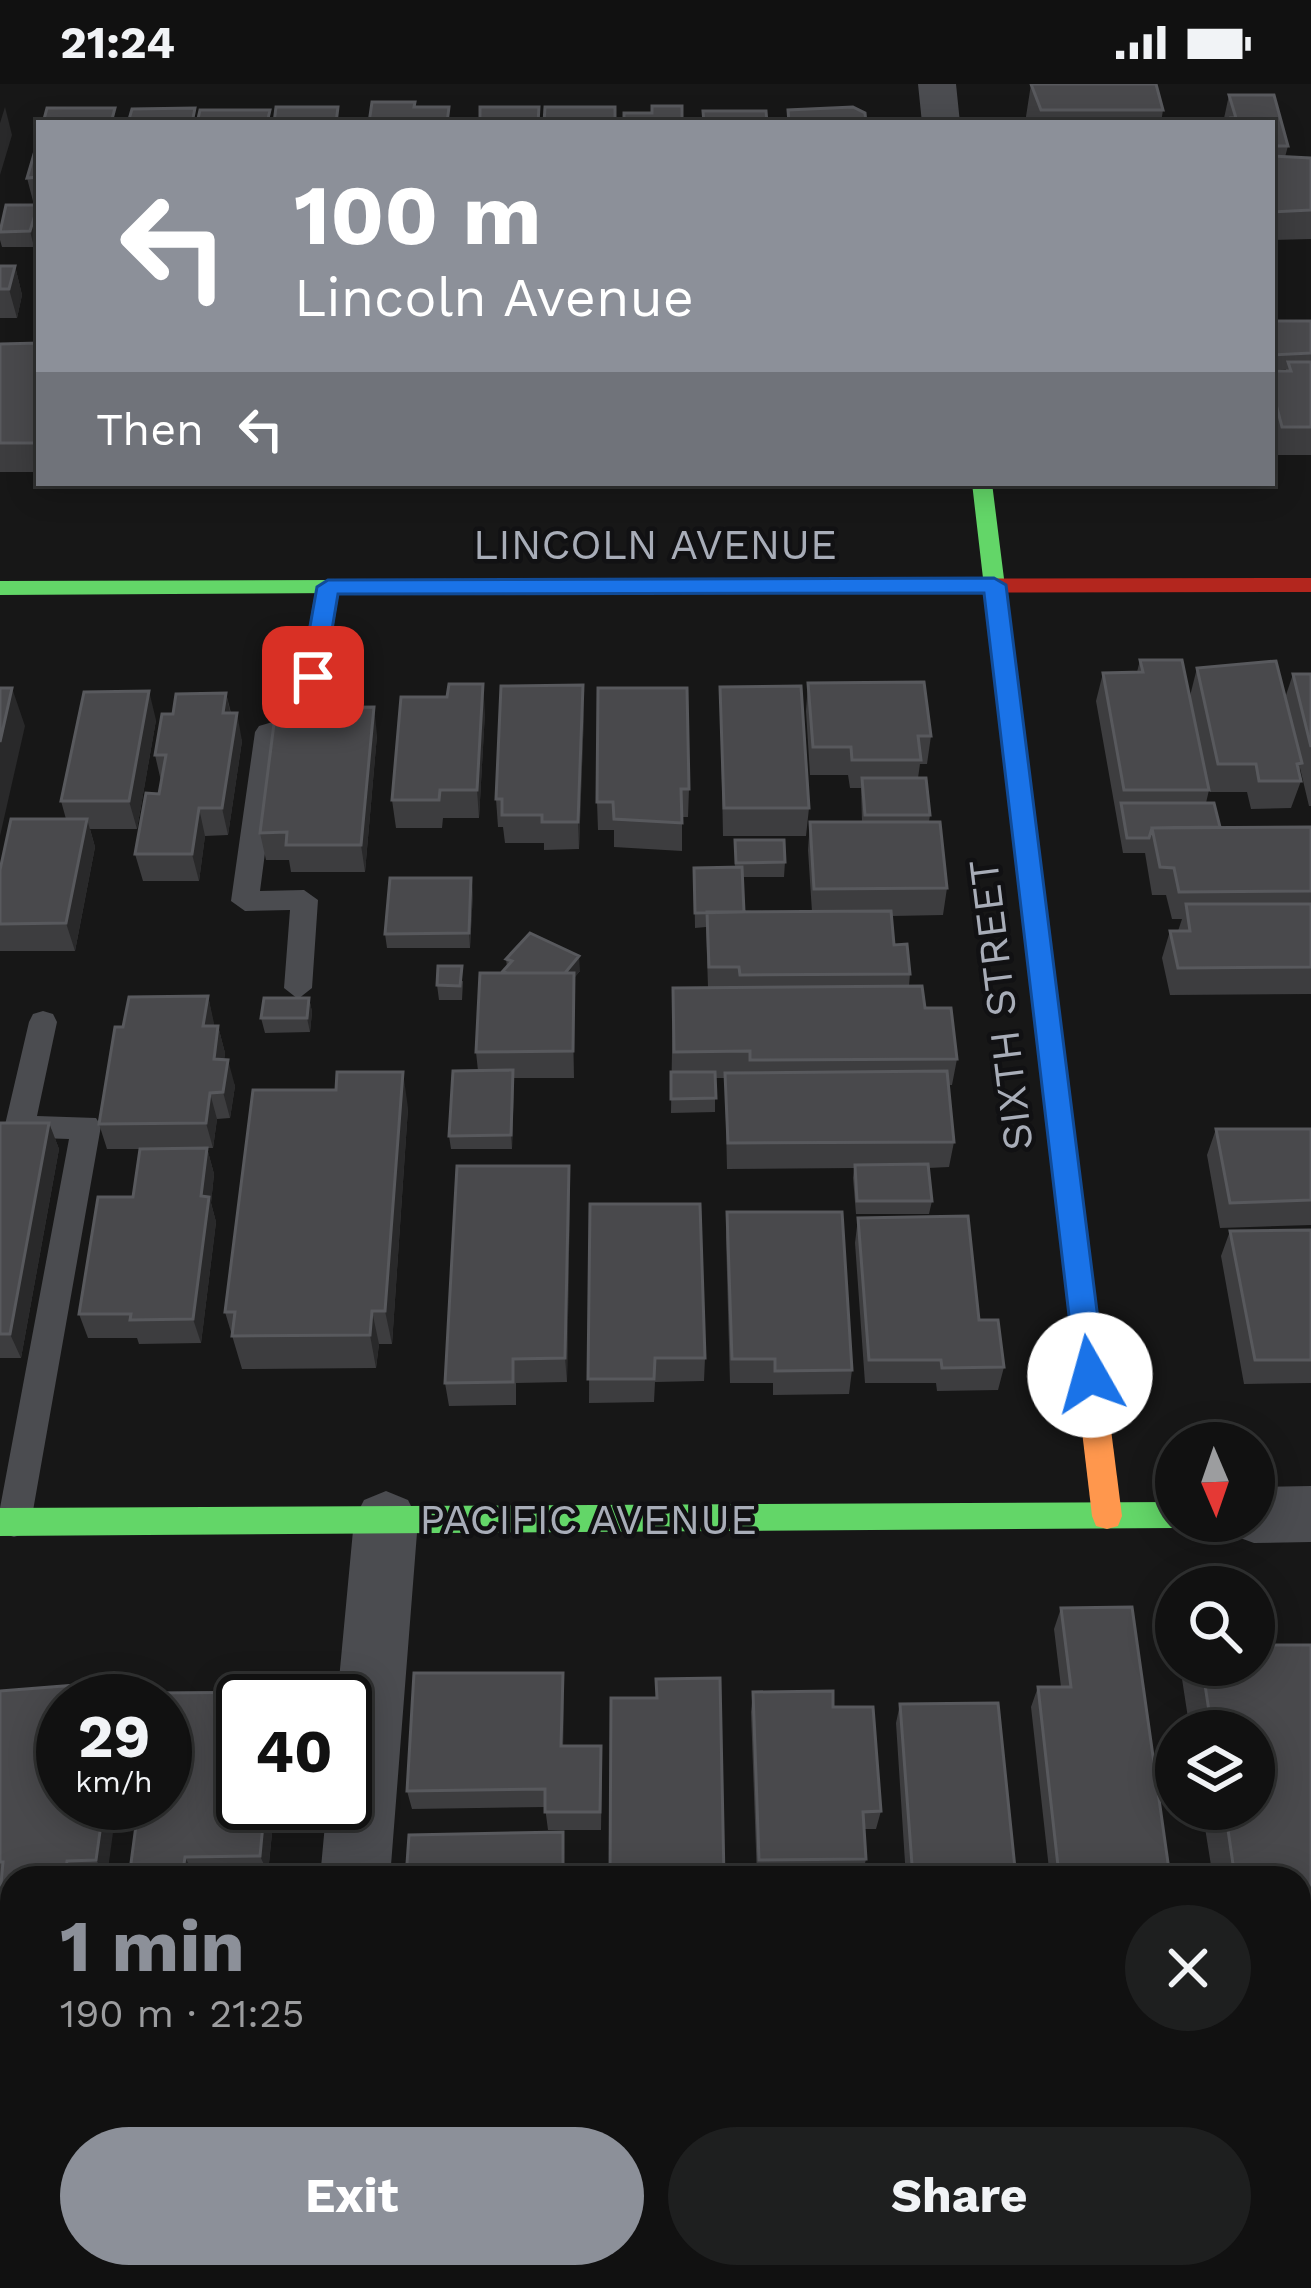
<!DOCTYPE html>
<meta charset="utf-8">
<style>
body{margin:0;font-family:"Work Sans",sans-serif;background:#1e1f1f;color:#f1f3f6;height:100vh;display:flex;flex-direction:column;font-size:45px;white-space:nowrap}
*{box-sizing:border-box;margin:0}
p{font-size:39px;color:#9c9d9f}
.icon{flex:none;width:66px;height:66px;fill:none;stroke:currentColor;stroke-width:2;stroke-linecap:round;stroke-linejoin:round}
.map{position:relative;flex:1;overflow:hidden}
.drawer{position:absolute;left:0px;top:1782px;width:1311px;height:423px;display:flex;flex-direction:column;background:#111;border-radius:36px 36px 0 0;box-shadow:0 6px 30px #0003,0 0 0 3px #303131}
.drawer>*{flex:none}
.banner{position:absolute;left:36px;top:36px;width:1239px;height:366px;border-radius:0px;box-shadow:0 6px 30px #0003,0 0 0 3px #303131;background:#8c9099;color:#fff;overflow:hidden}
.needle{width:78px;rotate:178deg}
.controls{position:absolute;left:1155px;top:1338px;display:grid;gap:24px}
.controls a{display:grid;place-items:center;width:120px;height:120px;border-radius:50%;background:#111;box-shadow:0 6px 30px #0003,0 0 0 3px #303131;font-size:60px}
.speed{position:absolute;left:36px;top:1590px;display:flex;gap:24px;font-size:60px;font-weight:700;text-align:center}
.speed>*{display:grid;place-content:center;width:156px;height:156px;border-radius:50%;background:#111;box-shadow:0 6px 30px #0003,0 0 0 3px #303131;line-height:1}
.speed small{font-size:30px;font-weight:400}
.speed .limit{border:6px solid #111;border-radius:18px;background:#fff;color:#111}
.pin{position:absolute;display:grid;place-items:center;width:102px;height:102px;color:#fff;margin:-51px;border-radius:24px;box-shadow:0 6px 18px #0006}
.me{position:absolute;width:132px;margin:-66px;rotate:353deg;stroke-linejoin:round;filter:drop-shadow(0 0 9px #0008)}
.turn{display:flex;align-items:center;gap:42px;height:252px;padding:0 60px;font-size:54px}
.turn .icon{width:156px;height:156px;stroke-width:2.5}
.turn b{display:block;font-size:84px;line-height:102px}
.then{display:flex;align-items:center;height:114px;padding:0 60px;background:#0003;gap:24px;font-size:45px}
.round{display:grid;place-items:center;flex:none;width:126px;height:126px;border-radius:63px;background:#1e1f1f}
.head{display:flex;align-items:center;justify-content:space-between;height:204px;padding:0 60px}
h1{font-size:72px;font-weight:700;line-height:90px;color:#8c9099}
.action{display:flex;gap:24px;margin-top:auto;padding:24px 60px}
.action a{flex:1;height:138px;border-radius:72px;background:#8c9099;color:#fff;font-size:48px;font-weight:700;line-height:138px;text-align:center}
.action a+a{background:#1e1f1f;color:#f1f3f6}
.status{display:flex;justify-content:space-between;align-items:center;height:84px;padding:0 60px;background:#111;direction:ltr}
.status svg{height:33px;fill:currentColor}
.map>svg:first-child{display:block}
</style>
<div class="status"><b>21:24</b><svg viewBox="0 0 49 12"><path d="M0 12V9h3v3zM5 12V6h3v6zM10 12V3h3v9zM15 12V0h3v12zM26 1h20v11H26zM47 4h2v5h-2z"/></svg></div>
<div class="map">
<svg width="1311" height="2204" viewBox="0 0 1311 2204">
<rect width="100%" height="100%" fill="#171717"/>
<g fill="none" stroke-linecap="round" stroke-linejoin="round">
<path fill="#4b4c50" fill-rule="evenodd" d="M328 495 340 503 318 638 314 644 280 654 260 807 304 806 318 816 312 904 298 915 284 904 290 826 245 827 231 817 255 648 259 642 293 632 316 503Z
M43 927 53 930 57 938 37 1032 96 1034 101 1042 31 1438 26 1449 14 1453 2 1449 0 1424 69 1055 9 1053 4 1045 29 938 33 930Z"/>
<path fill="#4b4c50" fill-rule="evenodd" d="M918 0H956L960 39H922Z
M1311 1402V1458L1254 1459 1232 1451 1225 1437H1254V1403Z
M386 1407 408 1416 418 1436 390 1794H320L327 1719H345V1617H337L354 1436 364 1416Z"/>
<path fill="#63d668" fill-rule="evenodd" d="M972 399H992L1094 1212 1090 1220 1080 1224 1070 1220 1066 1212Z
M675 495 686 502 683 507 0 511V497Z
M1176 1418V1437H1188L1176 1444 0 1452V1424Z"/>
<path fill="#ff974d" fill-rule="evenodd" d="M1080 1200 1090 1204 1094 1212 1122 1432 1118 1442 1107 1445 1096 1442 1092 1432 1066 1212 1070 1204Z"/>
<path fill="#b3261e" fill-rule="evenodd" d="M1311 494V508L675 509 664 502 675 495Z"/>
</g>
<path fill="#3d3d3f" d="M1031 0 1163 26 1161 39H1025Z
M1229 11H1274L1288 62 1285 73 1311 74V155L1272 156V39H1223Z
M39 53V145L34 163H2L0 156V142L34 121 27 94Z
M0 182H15L22 211 17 234H0Z
M1272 237H1311V371H1274L1272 363V287H1286V285L1272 286Z
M39 259V388H0V260Z
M1071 399H1141V402H1072Z
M1169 399H1219L1218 403 1169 402Z
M1140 576 1209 706 1206 719 1220 743H1311V910L1170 911 1162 874 1170 847H1178L1182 835H1172L1166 811H1152L1145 769H1123L1096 617 1103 589 1137 588Z
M1197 584 1285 614 1293 590H1311V722H1309L1300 684 1299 689 1301 697 1291 724 1251 725 1247 708H1210L1190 612Z
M808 599 931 652 927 680H920L918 694 930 731 929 738 947 804 943 831 892 832 894 861 910 890 909 902 925 924 957 975 952 1001H948L954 1058 949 1083 928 1084 932 1117 929 1130H856L853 1094 854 1084 727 1085 725 994H715V1028L671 1029 673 904 708 903 706 843 695 844 694 784 735 783V756L785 778 784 793H743L744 828H812L808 766 810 738H862L861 704H850L848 691H810L806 627Z
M720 603 809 724 806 752H723Z
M226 609 231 629 242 657 228 751 205 752 199 797H143L135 770 159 710 161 697 155 671 173 630Z
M485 628 479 734H443L442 744H396L392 716Z
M584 629 579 765 544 766V759H505L503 743H498L496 715Z
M156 636 137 745H90L95 763 75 867H0V786L66 735 61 717Z
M377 651 365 788H291L289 776H266L260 749Z
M689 705 688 733H682V767L614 763V746H598L597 718Z
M473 808 470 864H387L385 850Z
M506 875 580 887 574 894V994H514L512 1065H451L449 1052 478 987 476 968 503 887 507 883Z
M463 897 462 916H439L437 901Z
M208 912 214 942H218L225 969 224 976 235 1002 230 1034 217 1035 213 1064H207L214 1090 211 1119 216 1138 201 1259 139 1260 137 1254H88L79 1230 133 1113 140 1065H107L99 1040 123 943Z
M309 914 312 928 310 948 265 949 261 934Z
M408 1024 392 1260H379L376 1284 242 1285 225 1228Z
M0 1039H49L59 1065 21 1274H0Z
M1216 1045H1311V1141L1220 1144 1207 1071Z
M569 1082 570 1107 567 1298 516 1299V1321L449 1322 445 1299Z
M590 1120 705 1274 704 1297 655 1298 654 1318 589 1319Z
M727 1128 852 1286 849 1310 773 1311V1299H730L726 1153Z
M858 1134 979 1236 1004 1283 998 1306 937 1307 936 1299H865L855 1159Z
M1311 1146V1299L1244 1300 1221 1172 1230 1147Z
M1061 1524 1170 1793V1794H1050L1031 1623 1038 1603H1061L1054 1545Z
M1311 1561V2074H1299V1794H1213L1202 1725H1254V1647H1190L1182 1595 1189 1581H1254Z
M0 1607 107 1793 12 1794V1828L0 1815Z
M753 1608 833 1623 881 1727 876 1745H864L866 1775 862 1792 757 1793 751 1628Z
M564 1609 563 1662 602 1681 601 1746H548L545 1723 412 1725 407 1707Z
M900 1620 1016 1794H906L896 1639Z
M243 1719H275L268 1789 194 1790V1794H129Z
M0 1979H12V2162H0Z"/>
<path fill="#29292a" d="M5 23 12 51 0 91V39Z
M38 121 39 145 34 163 30 147Z
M15 182 22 211 17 234 9 205Z
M483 600 485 628 479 734 477 706Z
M583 601 584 629 579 765 578 738Z
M12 604 25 642 0 752V658Z
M149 607 156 636 137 745 129 717Z
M226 609 232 637 223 629Z
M374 623 377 651 365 788 361 761Z
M237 629 242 657 228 751 222 724Z
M199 724 205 752 199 797 192 770Z
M87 735 95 763 75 867 66 839Z
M471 794 473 808 470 864 469 849Z
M579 872 580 887 574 894V994L573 967 556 900Z
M208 912 214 939 210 969 203 942Z
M309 914 312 928 310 948 307 934Z
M218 942 225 969 221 1002 214 975Z
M228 976 235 1002 230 1034 223 1008Z
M513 986 514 1000 512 1065 511 1051Z
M403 988 408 1024 392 1260 385 1227Z
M210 1009 217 1035 213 1064 206 1039Z
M49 1039 59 1065 21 1274 10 1250Z
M207 1064 214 1090 211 1119 216 1138 201 1259 193 1235 201 1112Z
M569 1082 570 1107 567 1298 565 1274Z
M372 1227 379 1260 376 1284 370 1251Z
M563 1589 564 1609 563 1681 561 1662Z
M104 1719H117L107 1793 96 1776Z
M265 1719H275L268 1789 260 1772Z
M185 1773 194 1790V1794H182Z
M67 1777 79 1794H65Z
M26 2193H42L40 2204H25Z"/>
<path fill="#49494c" stroke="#58595d" stroke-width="3" d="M1031 0H1156L1163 26H1041Z
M1229 11H1274L1288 62H1272V39H1232L1231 34H1236Z
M372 18H415L414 23H449L447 39H369Z
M652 22H682V39H624V29H652Z
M276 23H338L336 39H348H274Z
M480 23H539L538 39H469V37H480Z
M545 23H615V39H544Z
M853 23 865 29 866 39H789L788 26Z
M47 24H115L111 39H43Z
M195 24 192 39H128L132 25Z
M200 26H270L267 39H197Z
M703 27H766L767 39H704Z
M39 53V93L27 94Z
M1272 72 1311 74V126L1272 128Z
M6 121H38L30 147 0 148Z
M0 182H15L9 205H0Z
M1272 237H1311V269L1272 271Z
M39 259V359H0V260Z
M1288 278H1311V343H1282L1272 305V287H1291Z
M1140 576H1182L1209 706H1124L1103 589 1143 588Z
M1276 577 1302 679 1297 680 1301 697H1259L1256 680H1218L1197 584Z
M1293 590H1311V663Z
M924 598 931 652H918L921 676H852L851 663H813L808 599Z
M449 600H483L477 706H440L439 716H392L401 613H447Z
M583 601 578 738H542V731H502V715H496L501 602Z
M801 602 809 724H724L720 603Z
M0 604H12L0 658Z
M598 604H687L689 705H681L682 739 614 735 613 718H597Z
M149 607 129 717H61L84 608Z
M226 609 223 629H237L222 724H199L192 770H135L146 709 159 710 166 671H155L162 630H173L176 610Z
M374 623 361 761H286L287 748 260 749 276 624Z
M862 694H926L930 731H865Z
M1121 719H1214L1220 743 1152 744 1149 754H1127Z
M11 735H87L66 839 0 840V786Z
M810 738H940L947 804 814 805Z
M1311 743V807L1179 808 1174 784 1160 783 1152 744Z
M735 756H784L785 778 736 779Z
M742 783 744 828 695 829 694 784Z
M390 794H471L469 849 385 850Z
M1186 820H1311V883L1178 884 1170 847H1190Z
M891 827 894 861 907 860 910 890 740 891 739 883H709L707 828Z
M530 849 579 872 565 889H507L503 887 512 877 506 875Z
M438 882H462L460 902 437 901Z
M480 889H574L573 967 476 968Z
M922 902 925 924H951L957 975 750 976V967L674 968 673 904Z
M208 912 203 942H218L214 975 228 976 223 1008 210 1009 206 1039 99 1040 115 943H123L129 913Z
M264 914H309L307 934H261Z
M513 986 511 1051 449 1052 453 987Z
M947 987 954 1058 728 1059 725 989Z
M337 988H403L385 1227H372L370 1251 232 1252 235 1228H225L253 1006H336Z
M671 988H715L716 1014 671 1015Z
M0 1039H49L10 1250H0Z
M1216 1045H1311V1116L1230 1119Z
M207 1064 201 1112 209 1113 193 1235 130 1236 131 1230H79L98 1113H133L140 1065Z
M928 1080 932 1117H857L855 1081Z
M457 1082H569L565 1274 513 1275V1298L445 1299Z
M590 1120H700L705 1274H655L654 1295H588Z
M727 1128H842L852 1286 775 1287V1275H732Z
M968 1132 979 1236H998L1004 1283 942 1284 941 1276H869L858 1134Z
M1311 1146V1276H1255L1230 1147Z
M1132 1523 1170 1793H1093L1092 1782H1058L1038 1603H1071L1061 1524Z
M1254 1561H1311V2054H1299V1794H1235L1225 1725H1254V1647H1212L1202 1581H1254Z
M414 1589H563L561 1662H601L600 1728H545V1705L407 1707Z
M720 1594 724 1794H610L611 1614H657L656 1595Z
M77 1601 76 1606H120L118 1617H63V1719H104L96 1776 67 1777 65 1794H12V1811H0L3 1778H0V1607Z
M833 1607V1623H873L881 1727 863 1728 866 1775 759 1776 753 1608Z
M276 1608 275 1617H243V1719H265L260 1772 185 1773 182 1794H129L139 1719H165V1617H151L152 1609Z
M998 1619 1016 1794H913L900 1620Z
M563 1748V1794H406L409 1751Z
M0 1979H12V2151H0Z
M0 2164H12V2193H26L25 2204H0Z
M407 2193H502L501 2204H407Z
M504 2193H598V2204H503Z"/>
<path fill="#1a73e8" stroke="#114b97" stroke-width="3" d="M994 494 1006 501 1105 1291 1100 1300 1090 1303 1080 1300 1076 1291 984 509 338 510 324 593 313 601 301 593 317 503 328 496Z"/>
<g text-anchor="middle" stroke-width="9" stroke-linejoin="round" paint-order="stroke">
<g font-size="42" fill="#a8adb8" stroke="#111113">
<text x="655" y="475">LINCOLN AVENUE</text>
<text transform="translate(1000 921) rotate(-97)" y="15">SIXTH STREET</text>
<text x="588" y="1450">PACIFIC AVENUE</text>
</g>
</g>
</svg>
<div class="controls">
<a><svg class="needle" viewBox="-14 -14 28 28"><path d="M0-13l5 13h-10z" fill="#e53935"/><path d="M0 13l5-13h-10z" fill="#9c9d9f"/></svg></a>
<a><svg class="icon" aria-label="search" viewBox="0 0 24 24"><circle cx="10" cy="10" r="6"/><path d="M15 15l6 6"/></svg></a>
<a><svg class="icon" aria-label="layers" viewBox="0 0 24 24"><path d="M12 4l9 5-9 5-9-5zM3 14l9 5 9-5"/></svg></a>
</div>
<div class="speed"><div>29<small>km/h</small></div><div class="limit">40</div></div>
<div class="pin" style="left:313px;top:593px;background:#d93025"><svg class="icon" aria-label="arrive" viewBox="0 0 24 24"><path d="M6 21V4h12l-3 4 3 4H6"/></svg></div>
<svg class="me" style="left:1090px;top:1291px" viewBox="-20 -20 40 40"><circle r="19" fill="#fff"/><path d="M0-13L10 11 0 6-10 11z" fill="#1a73e8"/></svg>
<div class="banner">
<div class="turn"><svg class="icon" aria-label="left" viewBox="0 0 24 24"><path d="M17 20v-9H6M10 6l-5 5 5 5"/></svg><div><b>100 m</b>Lincoln Avenue</div></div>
<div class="then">Then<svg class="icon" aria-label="left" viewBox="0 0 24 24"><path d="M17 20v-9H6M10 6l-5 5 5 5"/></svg></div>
</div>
<section class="drawer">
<div class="head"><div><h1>1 min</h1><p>190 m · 21:25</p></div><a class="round"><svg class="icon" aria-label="close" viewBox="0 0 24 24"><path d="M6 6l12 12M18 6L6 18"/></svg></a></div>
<div class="action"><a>Exit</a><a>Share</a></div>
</section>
</div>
